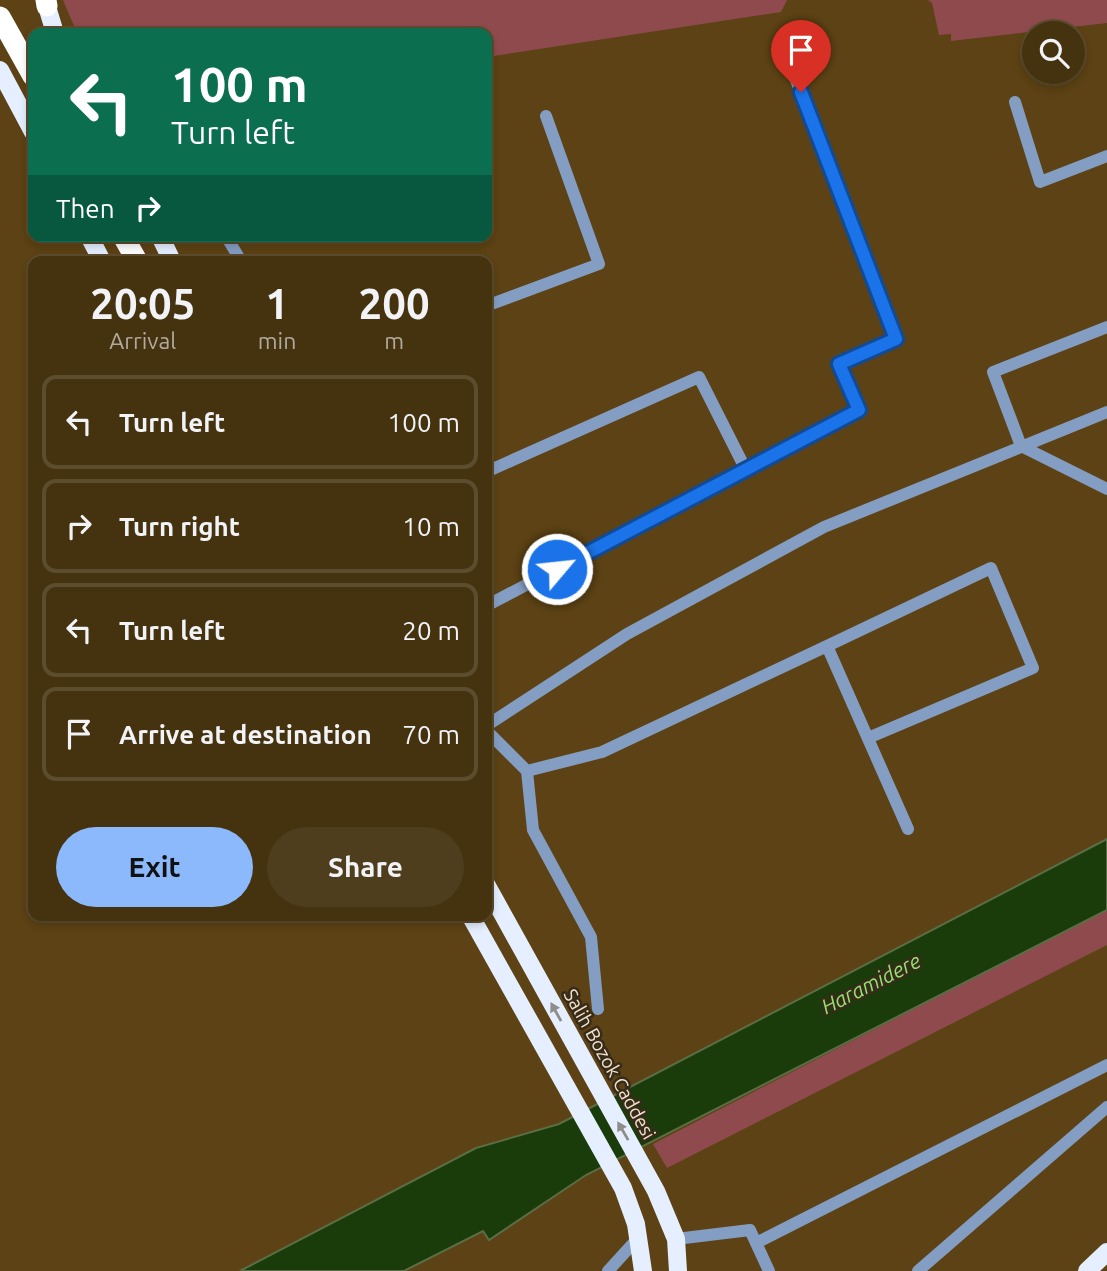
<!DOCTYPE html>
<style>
body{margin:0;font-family:Ubuntu,sans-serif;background:#4f3e1d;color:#f1f3f6;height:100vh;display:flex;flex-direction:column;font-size:26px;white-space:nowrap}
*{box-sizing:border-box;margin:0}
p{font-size:23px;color:#b0aa9e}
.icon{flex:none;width:38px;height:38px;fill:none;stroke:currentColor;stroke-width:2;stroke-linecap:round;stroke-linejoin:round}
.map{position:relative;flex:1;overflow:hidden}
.drawer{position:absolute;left:28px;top:256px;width:464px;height:665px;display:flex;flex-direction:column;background:#45320f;border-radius:14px;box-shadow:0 4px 10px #0003,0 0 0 2px #5d4d2f}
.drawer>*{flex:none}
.hud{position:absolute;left:28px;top:28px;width:464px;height:214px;border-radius:14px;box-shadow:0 4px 10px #0003,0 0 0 2px #5d4d2f;background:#0b6e4f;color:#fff;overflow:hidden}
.buttons{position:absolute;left:1022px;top:21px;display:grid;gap:14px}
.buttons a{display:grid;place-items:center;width:63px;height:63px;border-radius:50%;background:#45320f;box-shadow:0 4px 10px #0003,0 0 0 2px #5d4d2f;font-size:35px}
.pin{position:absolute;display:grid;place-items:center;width:60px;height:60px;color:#fff;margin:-72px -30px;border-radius:50% 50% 50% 0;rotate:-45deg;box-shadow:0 0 7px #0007}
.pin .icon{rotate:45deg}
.me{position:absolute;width:77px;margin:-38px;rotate:62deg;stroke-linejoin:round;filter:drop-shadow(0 0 5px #0008)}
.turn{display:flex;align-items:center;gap:24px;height:147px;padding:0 28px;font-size:32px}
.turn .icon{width:91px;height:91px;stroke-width:2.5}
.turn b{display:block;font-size:49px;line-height:60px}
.then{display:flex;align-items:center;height:66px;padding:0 28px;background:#0003;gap:14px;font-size:26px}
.eta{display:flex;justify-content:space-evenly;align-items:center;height:119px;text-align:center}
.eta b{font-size:42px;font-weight:700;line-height:49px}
.cta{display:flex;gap:14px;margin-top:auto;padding:14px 28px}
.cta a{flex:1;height:80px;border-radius:42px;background:#8bb9fc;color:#111;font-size:28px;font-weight:700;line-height:80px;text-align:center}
.cta a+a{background:#4f3e1d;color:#f1f3f6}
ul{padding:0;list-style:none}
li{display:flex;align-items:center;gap:21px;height:94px;margin:0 14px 10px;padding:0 14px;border:4px solid #5d4d2f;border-radius:14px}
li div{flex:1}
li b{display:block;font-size:26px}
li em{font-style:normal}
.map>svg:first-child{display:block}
</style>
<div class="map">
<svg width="1107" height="1271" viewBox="0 0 1107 1271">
<rect width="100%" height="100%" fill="#5c4214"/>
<path fill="#8f4a4e" d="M63 0H787L781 12 487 57 486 33H77Z
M928 0H1107V23L951 41V34L939 35 932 3Z
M1107 909V945L667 1168 653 1144Z"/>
<path fill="#1a3b0a" stroke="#5b6d44" stroke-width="2" d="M1107 839V910L586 1175 489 1240 483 1231 404 1271H240L476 1148 559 1124Z"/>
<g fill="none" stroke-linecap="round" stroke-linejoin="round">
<path stroke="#839dc3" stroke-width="12" d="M1015 102 1040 182 1107 156
M226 236 241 261
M486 306 599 264 546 116
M1107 327 993 372 1021 446 1107 489
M486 472 699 377 746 470
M486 606 859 410 839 364 896 339 791 67
M486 726 627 634 824 527 1107 412
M486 730 527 771 602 752 827 646
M868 738 1033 668 991 568 827 646 908 829
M527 771 533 830 591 937 598 1009
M676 1239 750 1230 769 1271
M756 1243 1107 1065
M608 1271 639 1237
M918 1271 1107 1107"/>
<path stroke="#e5efff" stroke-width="18" d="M45 0 55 33
M0 70 33 132
M89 236 102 261
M160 236 172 261
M486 884 656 1191 676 1239 678 1271
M470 915 623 1188 636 1224 643 1271
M1087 1271 1107 1252"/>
<path stroke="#fff" stroke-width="21" d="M46 0 47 6
M0 17 33 76
M123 236 137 261"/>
</g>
<defs><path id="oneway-solid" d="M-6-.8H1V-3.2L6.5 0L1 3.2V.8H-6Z" transform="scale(1.75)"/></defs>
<g fill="#8e8d8c">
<use href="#oneway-solid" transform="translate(556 1012) rotate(-119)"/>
<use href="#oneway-solid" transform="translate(623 1131) rotate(-120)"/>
</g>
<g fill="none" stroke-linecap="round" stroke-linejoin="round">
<g stroke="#114b97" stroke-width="18">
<path id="route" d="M557 569 859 410 839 364 896 339 801 92"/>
</g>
<use href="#route" stroke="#1a73e8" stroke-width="12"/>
</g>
<g text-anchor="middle" stroke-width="5" stroke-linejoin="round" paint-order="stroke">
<g font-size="19" fill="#f2e2cb" stroke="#372b19">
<text transform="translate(610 1064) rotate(61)" y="7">Salih Bozok Caddesi</text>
</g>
<g font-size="21" font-style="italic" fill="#92e371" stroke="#372b19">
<text transform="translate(871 984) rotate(-27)" y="7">Haramidere</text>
</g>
</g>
</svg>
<div class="buttons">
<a><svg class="icon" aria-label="search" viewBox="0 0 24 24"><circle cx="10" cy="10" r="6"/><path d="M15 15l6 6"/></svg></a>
</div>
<div class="pin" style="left:801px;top:92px;background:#d93025"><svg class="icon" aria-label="arrive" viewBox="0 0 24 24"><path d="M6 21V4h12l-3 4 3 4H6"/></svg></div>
<svg class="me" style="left:557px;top:569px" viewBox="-20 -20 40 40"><circle r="17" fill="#1a73e8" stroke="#fff" stroke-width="3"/><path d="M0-11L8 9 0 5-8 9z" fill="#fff"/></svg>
<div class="hud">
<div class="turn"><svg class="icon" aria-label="left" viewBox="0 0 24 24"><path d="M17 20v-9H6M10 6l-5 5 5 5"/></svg><div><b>100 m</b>Turn left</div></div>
<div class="then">Then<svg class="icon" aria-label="right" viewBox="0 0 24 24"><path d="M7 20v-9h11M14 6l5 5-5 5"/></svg></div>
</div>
<section class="drawer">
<div class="eta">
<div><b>20:05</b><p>Arrival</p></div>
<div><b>1</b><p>min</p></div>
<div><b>200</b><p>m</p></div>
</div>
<ul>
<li><svg class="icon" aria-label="left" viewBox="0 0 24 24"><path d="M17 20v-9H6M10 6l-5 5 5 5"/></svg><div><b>Turn left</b></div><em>100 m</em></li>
<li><svg class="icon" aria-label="right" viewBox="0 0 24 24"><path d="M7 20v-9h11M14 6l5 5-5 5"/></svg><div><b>Turn right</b></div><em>10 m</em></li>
<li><svg class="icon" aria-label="left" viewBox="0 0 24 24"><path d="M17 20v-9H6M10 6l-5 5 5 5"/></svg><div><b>Turn left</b></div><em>20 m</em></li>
<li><svg class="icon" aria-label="arrive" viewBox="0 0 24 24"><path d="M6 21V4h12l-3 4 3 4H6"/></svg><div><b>Arrive at destination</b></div><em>70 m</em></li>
</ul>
<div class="cta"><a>Exit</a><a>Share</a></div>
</section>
</div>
